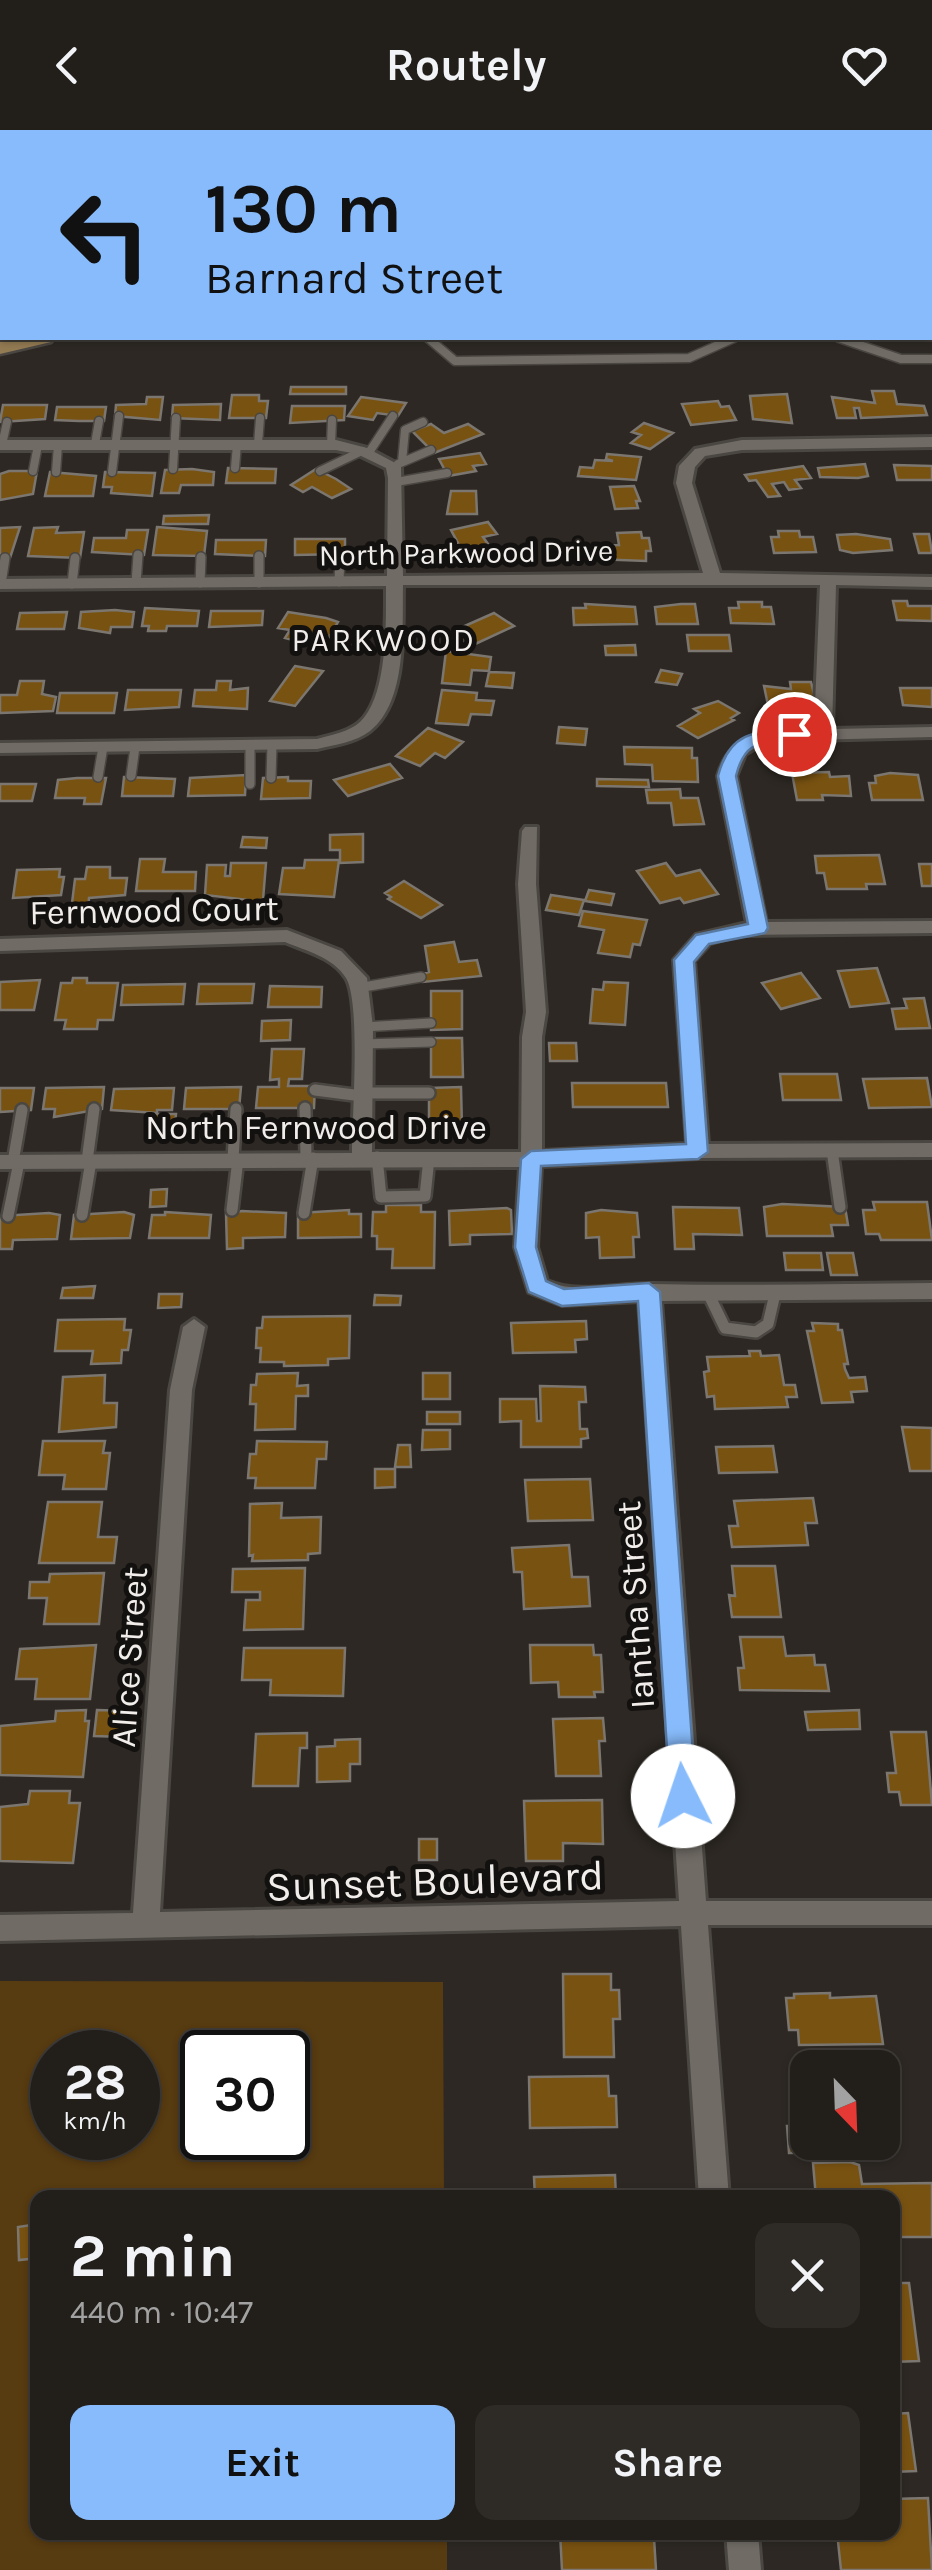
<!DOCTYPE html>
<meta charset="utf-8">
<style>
body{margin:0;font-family:Karla,sans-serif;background:#2e2b27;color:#f1f3f6;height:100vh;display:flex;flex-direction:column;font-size:38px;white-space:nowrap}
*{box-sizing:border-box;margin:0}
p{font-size:32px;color:#a2a2a2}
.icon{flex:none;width:55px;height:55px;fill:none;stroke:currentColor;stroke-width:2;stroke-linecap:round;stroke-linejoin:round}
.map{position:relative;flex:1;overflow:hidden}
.side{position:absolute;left:30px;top:2060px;width:870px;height:350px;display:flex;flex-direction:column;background:#221e1a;border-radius:20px;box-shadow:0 2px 8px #0004,0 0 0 2px #3f3c39}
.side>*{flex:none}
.hud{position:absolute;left:0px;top:0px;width:932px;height:210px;box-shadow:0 2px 8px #0004,0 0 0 2px #3f3c39;background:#87bbfb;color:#111;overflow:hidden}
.needle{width:65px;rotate:157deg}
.controls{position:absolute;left:790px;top:1920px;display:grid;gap:20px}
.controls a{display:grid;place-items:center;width:110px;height:110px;border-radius:20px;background:#221e1a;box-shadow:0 2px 8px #0004,0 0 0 2px #3f3c39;font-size:50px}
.speed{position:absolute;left:30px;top:1900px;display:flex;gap:20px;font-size:50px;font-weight:700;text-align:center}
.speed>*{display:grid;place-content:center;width:130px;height:130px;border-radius:50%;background:#221e1a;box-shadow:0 2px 8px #0004,0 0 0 2px #3f3c39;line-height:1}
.speed small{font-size:25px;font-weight:400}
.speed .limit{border:5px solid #111;border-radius:15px;background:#fff;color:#111}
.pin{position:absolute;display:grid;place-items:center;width:85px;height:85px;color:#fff;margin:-42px;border:5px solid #fff;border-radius:50%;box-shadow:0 2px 10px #0007}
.me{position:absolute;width:110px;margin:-55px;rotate:356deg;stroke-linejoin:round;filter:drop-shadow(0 0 8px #0008)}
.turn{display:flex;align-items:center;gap:35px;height:210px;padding:0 40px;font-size:45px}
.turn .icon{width:130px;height:130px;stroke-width:2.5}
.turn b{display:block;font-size:70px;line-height:85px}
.round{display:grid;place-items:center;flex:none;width:105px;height:105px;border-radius:20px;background:#2e2b27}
.head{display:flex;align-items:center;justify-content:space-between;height:170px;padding:0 40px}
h1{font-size:60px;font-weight:700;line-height:75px}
.action{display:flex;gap:20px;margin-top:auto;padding:20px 40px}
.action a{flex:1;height:115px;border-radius:20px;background:#87bbfb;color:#111;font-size:40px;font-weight:700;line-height:115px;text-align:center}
.action a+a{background:#2e2b27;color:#f1f3f6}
header{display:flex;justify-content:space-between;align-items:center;height:130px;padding:0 40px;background:#221e1a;font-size:45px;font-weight:700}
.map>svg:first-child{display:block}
</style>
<header><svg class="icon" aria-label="back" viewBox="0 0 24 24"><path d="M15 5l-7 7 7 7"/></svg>Routely<svg class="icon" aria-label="heart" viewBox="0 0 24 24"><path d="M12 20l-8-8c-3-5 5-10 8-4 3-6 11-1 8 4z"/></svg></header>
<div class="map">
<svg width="932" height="2440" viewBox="0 0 932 2440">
<rect width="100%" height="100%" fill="#2d2823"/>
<path fill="#573b11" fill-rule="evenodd" d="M0 1851 443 1852 444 2067 38 2068V2402L447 2403V2440H0ZM52 1922H138V2008H52ZM202 1922H288V2008H202Z"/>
<path fill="#785211" stroke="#7b766f" stroke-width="2.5" d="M291 257H346V264H290Z
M872 261H894L897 274 924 276 927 285 861 288 859 278H854L856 288H837L832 267 875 273Z
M787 264 792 293 753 289 750 266Z
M232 265H259V271H268L266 288H229Z
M147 267H163L160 290 115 286 116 275 146 274Z
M361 267 406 273 398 286 377 283 373 290 348 286Z
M718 271 721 277 729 276 736 290 691 295 682 274Z
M221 274 220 290 172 288 173 275Z
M3 275H47L45 289 0 292Z
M292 276H345L344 290 290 293Z
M57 277H106L104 291H79L55 290Z
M644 293 673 303 650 319 631 313 641 305 632 302Z
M431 294 444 303 468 294 483 304 434 323 412 301Z
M480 323 486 334 473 336 476 341 448 346 439 329Z
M607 324 641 327 636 350 578 346 580 337 593 338 595 330 613 331 606 329Z
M865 334 868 346 858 348 820 347 818 338Z
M894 335 932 336V350H897Z
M803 336 811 348 795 350 801 358 789 360 784 352 772 354 780 366 768 367 756 350 749 351 745 345Z
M228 338 276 339 275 353H226Z
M192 339 214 342 213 355H181L179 363H161L165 340Z
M316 339 336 349 351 359 332 368 312 357 303 362 291 355Z
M9 341H37L33 364 0 370V344Z
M50 342 96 346 93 366H45Z
M105 342 155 343 152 366 111 363 112 357H103Z
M634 356 640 371H636L638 378 615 379 610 357Z
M451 361H476L477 384H447Z
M209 385 208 394H163L164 386Z
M488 392 497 404 483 407 491 418 464 424 451 400Z
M20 397 10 428H0V398Z
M58 397 56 403 84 402 80 428 28 426 34 398Z
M157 397 207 401 204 426 153 425Z
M127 400H148L144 425 92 422 94 408H126Z
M778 401H799L800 407H813L816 422 774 423 771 407H779Z
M641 402 642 408H649L651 421H646V431L594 429 592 416 619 415 617 403Z
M856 404 890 409 892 420 853 423 840 420 837 405Z
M914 404H929L932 423H919Z
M295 409H345V424L295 425Z
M216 410H266L265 426 215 424Z
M893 471H907L908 476H932V491L897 490Z
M738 472H762V477H771L774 494 731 493 729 478H739Z
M585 474 635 477 637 494 574 495 573 478H586Z
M681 474H695L698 494H657L655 477Z
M145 478 199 481 197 496H167L166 501H148L149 496H142Z
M115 480 134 482 132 497H111L110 503 79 498 81 482Z
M211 481H263L262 495 209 497Z
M67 482 64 499H17L20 483Z
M288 482 326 488 338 492 329 507 303 502 297 511 285 508 290 500 278 498Z
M494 483 514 496 471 516 451 502Z
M687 505H729L731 521H689Z
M635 515 636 525H606L605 516Z
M446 521 491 527 489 541 472 540 470 555 442 553Z
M295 536 323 541 295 576 270 571Z
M661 540 682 544 677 555 656 552Z
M489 542 514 543 512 558 486 556Z
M20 551H44L42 564 56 567 53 581 0 583V565H17Z
M217 551H231L230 560 248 558 247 579 193 576 195 560H216Z
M790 552H811L815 568H808L809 575H768L764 556 791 559Z
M900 558H932V577L903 575Z
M128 560H181L179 577 125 580Z
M442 560 477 563 476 570 494 571 491 585 471 584 468 595 436 593Z
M60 563H117L114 583H57Z
M718 571 739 583 731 588 734 590 698 608 678 596 700 583 694 579Z
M559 597 587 599 585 615 557 613Z
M428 598 463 612 445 628 435 623 420 636 396 626Z
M624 617 692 618V628H697L698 652 653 651 652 635 625 634Z
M390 634 402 648 348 666 334 650Z
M829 642 830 647 849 646 851 666 822 665 823 670H797L792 643Z
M890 643 918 645 923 670H872L869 653H876L875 646Z
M246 645 245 665 188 666 190 648Z
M124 647 175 649 173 666H122Z
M288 647V651H311L310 668 261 669 263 648Z
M77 648H106L101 674H84L85 668H55L58 650Z
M597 649 648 650 649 657 597 656Z
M0 654H36L32 671H0Z
M680 659 681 668H698L704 694 674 695 671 673H648L646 660Z
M363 704V732L340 733V720H330V705Z
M243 707 267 708 266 718 241 717Z
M879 725 885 754H866L867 759H827L824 743H817L815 726Z
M140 729H165L163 742H196L195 761H136Z
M305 730H339L334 767 279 764 283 738H304Z
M231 733H266L263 770H260L259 780H249V770L205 765 207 735H226L225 746H230Z
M666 733 676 746 700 740 718 764 684 773 680 768 660 773 637 741Z
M919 734H932V756H922Z
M87 737H110V748H127L125 765 89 768 88 781H71L75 749H85Z
M60 739 59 747H64L61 765 13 768 17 740Z
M404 751 442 775 421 788 388 769 391 767 385 763Z
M589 760 614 764 611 775 585 771Z
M551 765 584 770 579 785 546 780Z
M583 781 647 790 640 815 633 814 630 827 598 823 604 800 579 796Z
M454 812 459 832 477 830 481 846 423 852 421 844 429 842 425 816Z
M877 838 889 873 850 877 838 841Z
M801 843 820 868 781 879 762 853Z
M73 848H87V853H118L113 890H98L97 899H64L66 890H55L61 853H72Z
M40 850 34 880H0V852Z
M604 852 628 853 625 895 590 893 593 859 603 860Z
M185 854 183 874 121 875 123 855Z
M199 854H254L252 873 197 874Z
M270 856 322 857 321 877H268Z
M431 861H462V899L431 900Z
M924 868 930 898 896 899 892 879 907 878 904 869Z
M291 890 290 910 261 911 262 891Z
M431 908H462L463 947H431Z
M549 913H576L577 931H550Z
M272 919H304L302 949H289L288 956H315L314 978H256L258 957H279V949L270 950Z
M780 944H837L841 970H783Z
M927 948 932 977 869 978 863 949Z
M572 953H666L668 977H573Z
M104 957 102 979 54 987 55 979H43L46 958Z
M241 957 239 979H184L186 958Z
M461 957 462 998H429V958Z
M0 958H34L31 980 0 982Z
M174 958 172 980H157V983L111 980 114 959Z
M152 984H176L174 1002H150Z
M167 1059 166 1076 150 1077 151 1060Z
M873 1072H927L932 1110H881L879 1104H866L863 1080H875Z
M782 1074 845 1077 848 1095H831L833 1106H767L764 1077Z
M386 1075H421V1082H435L434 1138H392L393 1119H377V1106H372L373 1082H386Z
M673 1077 739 1078 742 1105 693 1104 694 1119H675Z
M507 1078 511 1080 512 1104 470 1105V1114L450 1115 449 1081Z
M349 1080V1084H361V1107L298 1108V1083Z
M601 1080 637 1083 639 1107H633L634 1127 600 1128 599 1107 586 1108V1083Z
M242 1081 286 1083 285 1107 243 1108V1118L227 1119 226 1084Z
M124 1082 134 1085 130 1108 71 1109 74 1085Z
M165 1082 211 1085 209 1108H149L152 1085H165Z
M49 1083 60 1085 57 1109 13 1110 12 1119H0V1086Z
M784 1123H821L823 1140H786Z
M827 1123H853L857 1145H831Z
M95 1156 93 1168H61L63 1158Z
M159 1164H182L181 1177 158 1178Z
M375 1165 401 1166 400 1175H374Z
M350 1186 349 1228 328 1229V1235L284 1236V1232H260L261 1218H256L257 1198H262L263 1187Z
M125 1189 124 1200H131L128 1220H122L121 1233 91 1234 93 1221H55L58 1190Z
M586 1191 587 1209 575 1210 576 1222 513 1223 511 1193Z
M812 1193 838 1194V1200H842L848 1234H844L845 1239 849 1248 865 1247 867 1261 851 1262 853 1272 822 1273 807 1201H814Z
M749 1221H760L761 1226 779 1225 784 1255H795L797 1267H786L788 1277 715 1279 714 1266 707 1267 704 1242 709 1241 707 1227 750 1226Z
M298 1243 297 1256 308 1255V1266H296L295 1299 255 1300 256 1274H250L251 1255H256L257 1244Z
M423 1243H450V1269H423Z
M105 1245 104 1273H117L116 1297 59 1302 63 1247Z
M540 1256 585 1257 586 1272H579L580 1299H587L588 1308 581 1309V1317H521V1291L500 1292V1269H536L537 1291H541Z
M427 1282H460V1294H427Z
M902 1297 932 1298V1341H910Z
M423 1300H450V1319L422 1320Z
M43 1311H105L103 1323H110L106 1359H63L65 1345H39Z
M257 1311 327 1312 326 1329H317L315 1358H255L256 1348H248L250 1324H256Z
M398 1315H410L411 1337H395Z
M773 1316 777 1342 719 1343 716 1317Z
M375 1339H395V1357L375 1358Z
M590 1349 593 1390 528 1391 525 1350Z
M813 1368 817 1393H805L808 1415 732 1417 729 1396H738L734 1371Z
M48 1372H102L98 1407H117L114 1433H39Z
M282 1373 281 1388 321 1387 320 1423 308 1424V1430L252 1431 253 1425 249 1426 250 1374Z
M569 1415 572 1447H588L590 1476 524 1479 522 1442H514L512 1418Z
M732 1436H775L781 1487H732L729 1465 735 1466Z
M305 1438 303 1499 244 1500 246 1470H260V1462H232L233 1439Z
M104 1443 99 1494H44L47 1468H29L30 1452H49L50 1444Z
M740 1507H783L786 1526 814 1525 815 1535H825L829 1561 740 1560 738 1538H744Z
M96 1515 90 1569H35L37 1549H16L20 1519Z
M530 1515H593L594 1525H601L603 1562H594L595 1567H559L558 1552 531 1553Z
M244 1518H345L343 1566 270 1565 271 1550H242Z
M86 1580 85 1591H89L83 1647 0 1645V1596L55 1591 56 1581Z
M97 1580 127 1581 124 1607 94 1606Z
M859 1580 860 1599 808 1600 805 1582Z
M603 1588 605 1611H599L601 1646H556L553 1589Z
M891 1602H926L932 1675H901L899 1662H889L887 1643H896Z
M307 1603V1618H300L298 1656H253L256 1604Z
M360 1609V1634H350V1651L317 1652V1617L335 1616V1610Z
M30 1661H70L69 1673H80L73 1733 0 1731V1677L28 1674Z
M602 1670 603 1714 563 1713V1731H526L524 1671Z
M419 1709H437V1730H419Z
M563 1844H611V1860H619L620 1889H613L614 1927H564Z
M830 1863V1868L876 1866 883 1914 799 1915 798 1900H789L786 1868H794V1864Z
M849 1934 850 1938H808V2012H859L860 2022 789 2023 787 1996H798L796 1973H804L800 1935Z
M608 1946 609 1966H616L617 1997 530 1998 529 1947Z
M850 2032 859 2035 862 2054 932 2053V2107H892V2068H816L813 2033Z
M615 2045 616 2068H535L534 2047Z
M38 2094V2128L19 2130 18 2097Z
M892 2153H909L919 2231 892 2232Z
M908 2283 916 2341 892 2342V2284Z
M928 2368 932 2440H841L837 2402H892V2369Z
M560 2402H642V2408H654L656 2440H562Z"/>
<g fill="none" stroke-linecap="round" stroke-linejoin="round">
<g stroke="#4a4641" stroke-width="11">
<path id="lane-far2" d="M428 208 455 231 689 228 734 208
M839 208 901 229H932
M95 314 99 291
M258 314 260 288
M2 315 7 292
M331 315 332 290
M368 324 393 286
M402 332 405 300 423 292
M398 334 431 320
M235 338 237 314
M173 339 176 288
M33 341 38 315
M320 341 362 321
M56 342 58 315
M112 342 119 286
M396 352 447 343"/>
</g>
<g stroke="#4a4641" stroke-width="12">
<path id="lane-far1" d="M259 426V453
M339 452 340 425
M136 453 138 425
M200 453 201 427
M1 454 5 428
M72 454 75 428
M250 615V654
M131 646 135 617
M98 647 103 617
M271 648 272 615
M358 858 421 847
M363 897 431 893
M363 914 431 912"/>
</g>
<g stroke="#4a4641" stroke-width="16">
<path id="lane" d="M315 960 362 966
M362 963H429
M305 978 306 1028
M832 1020 840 1077
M377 1027 381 1067 425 1066 429 1028
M233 1029 236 979
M87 1031 94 979
M13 1032 22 980
M232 1080 238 1029
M304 1083 313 1028
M82 1085 91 1031
M8 1086 19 1032
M709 1165 725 1198 756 1202 768 1194 775 1164"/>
</g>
<g stroke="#4a4641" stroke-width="6">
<path id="street" d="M329 0H341V2H329Z
M932 307V317L742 320 705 326 695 337 692 353 720 443 932 447V457L836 455 832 599 932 597V607L767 611 745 624 736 646 766 792 932 791V803L738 805 710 813 694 831 708 1014 932 1013V1027L698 1028 541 1036 537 1117 547 1151C579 1165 618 1153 653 1154 746 1156 839 1154 932 1153V1169L661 1171 706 1771H932V1795H708L729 2068H699L681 1796 0 1811V1785L133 1783 170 1260 183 1197 194 1189 205 1197 192 1260 160 1782 679 1771 639 1171 562 1175 529 1162 515 1117 520 1037 0 1039V1025L352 1023C352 989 361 872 346 848 333 827 306 821 285 812L0 821V809L287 800 341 821 367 848 373 897 372 1022H521L522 907 526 882 518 754 522 701 525 697H537L536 754 546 882 542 907V1021L687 1014 674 830 696 805 747 793 718 646C732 598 772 601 814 600L820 455H403C402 498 408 571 370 601 356 612 334 615 317 619L0 623V613L317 609C331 605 349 602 360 592 388 566 386 491 386 456L0 459V449L387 446 388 348 386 338 357 324 336 320H0V310H336L367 318 401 336 403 446 703 443 676 353 679 336 695 319 742 310Z
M726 2402H758L761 2440H729Z"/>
</g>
<g stroke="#4a4641" stroke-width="5">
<path id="secondary" d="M930 5H932V15H930Z
M21 208H54L51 212 0 224V212Z"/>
</g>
<path stroke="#94908c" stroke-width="4" stroke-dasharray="4 5" stroke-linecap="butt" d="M47 0 51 2
M151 0 157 2
M0 2 17 0"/>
<use href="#lane-far2" stroke="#706b65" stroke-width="8"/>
<use href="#lane-far1" stroke="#706b65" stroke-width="9"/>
<use href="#lane" stroke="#706b65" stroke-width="11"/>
<use href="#street" fill="#706b65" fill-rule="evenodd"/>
<use href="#secondary" fill="#937b53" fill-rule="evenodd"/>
</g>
<path fill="#87bbfb" stroke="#587aa3" stroke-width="2.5" d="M794 599 800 600V608C766 615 746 605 736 646L768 798 765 803 709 814 694 832 708 1022 698 1029 541 1036 536 1117 546 1151 564 1159 649 1153 660 1162 696 1666 693 1675 683 1678 674 1675 670 1666 638 1171 562 1176 529 1162 515 1117 521 1029 531 1021 686 1014 674 830 696 805 748 794 718 646C729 603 753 601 794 599Z"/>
<g text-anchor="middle" stroke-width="10" stroke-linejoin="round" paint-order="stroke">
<g font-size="30" fill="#f0edea" stroke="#13110f">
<text transform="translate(466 423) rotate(-1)" y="10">North Parkwood Drive</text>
</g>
<g font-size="32" letter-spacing="2.5" fill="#f0edea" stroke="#13110f">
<text x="384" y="521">PARKWOOD</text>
</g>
<g font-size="35" fill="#f0edea" stroke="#13110f">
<text transform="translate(154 780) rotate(-1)" y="12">Fernwood Court</text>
<text x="316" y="1009">North Fernwood Drive</text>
<text transform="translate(635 1475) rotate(-94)" y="12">Iantha Street</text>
<text transform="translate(129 1527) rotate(-86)" y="12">Alice Street</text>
</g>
<g font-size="42" fill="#f0edea" stroke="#13110f">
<text transform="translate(435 1750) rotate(-2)" y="15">Sunset Boulevard</text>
</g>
</g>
</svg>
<div class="controls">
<a><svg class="needle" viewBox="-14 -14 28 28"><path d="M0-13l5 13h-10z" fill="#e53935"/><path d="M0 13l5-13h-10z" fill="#a2a2a2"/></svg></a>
</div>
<div class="speed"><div>28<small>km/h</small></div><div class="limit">30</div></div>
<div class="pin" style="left:794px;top:604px;background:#d93025"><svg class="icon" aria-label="arrive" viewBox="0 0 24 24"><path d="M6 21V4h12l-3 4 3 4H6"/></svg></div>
<svg class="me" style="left:683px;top:1666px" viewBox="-20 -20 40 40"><circle r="19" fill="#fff"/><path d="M0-13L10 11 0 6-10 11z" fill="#87bbfb"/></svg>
<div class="hud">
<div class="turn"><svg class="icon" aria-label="left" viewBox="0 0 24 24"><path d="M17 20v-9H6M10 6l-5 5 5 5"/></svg><div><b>130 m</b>Barnard Street</div></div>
</div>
<section class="side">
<div class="head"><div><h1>2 min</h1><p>440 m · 10:47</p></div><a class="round"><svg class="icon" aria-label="close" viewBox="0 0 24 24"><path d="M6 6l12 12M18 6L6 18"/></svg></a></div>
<div class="action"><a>Exit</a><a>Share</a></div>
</section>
</div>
